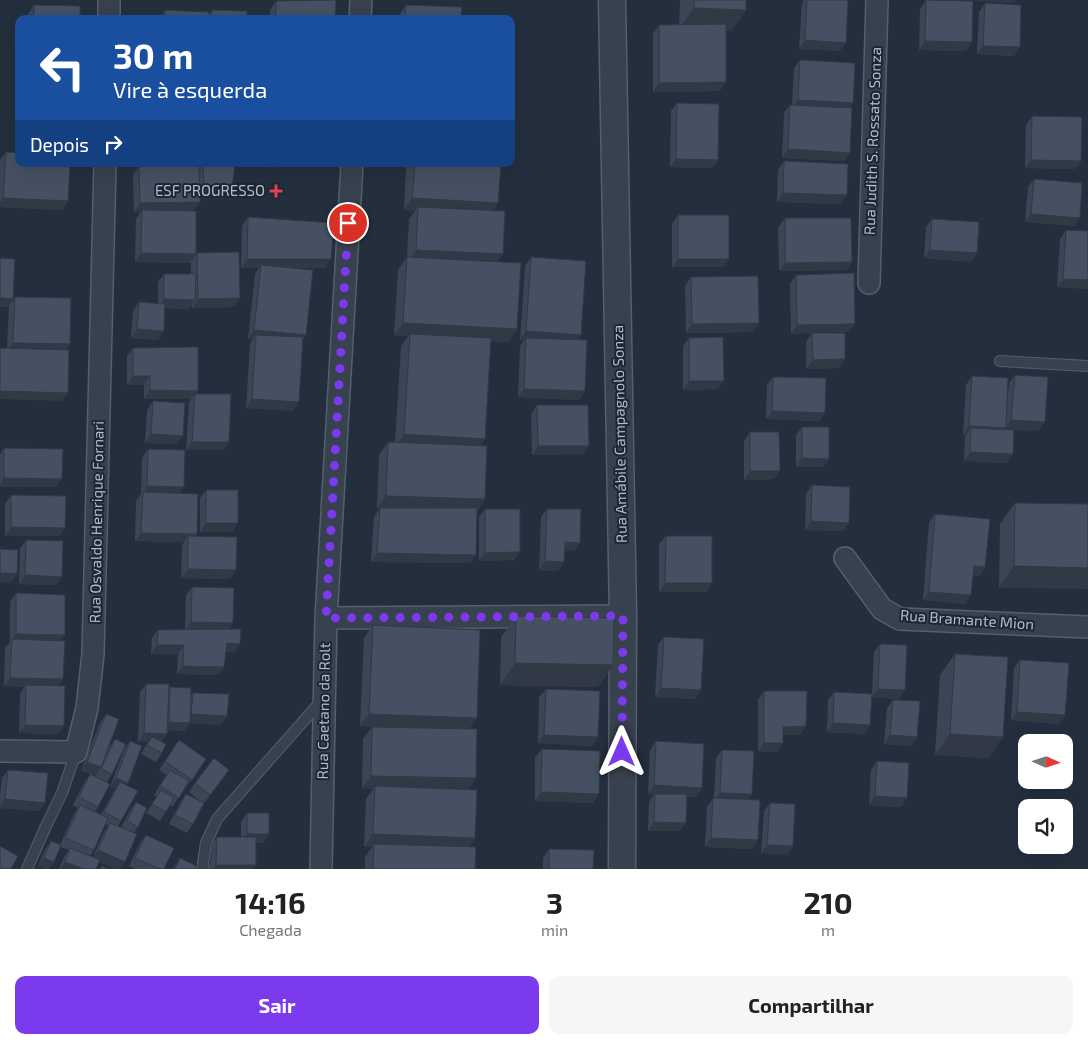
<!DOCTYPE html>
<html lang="pt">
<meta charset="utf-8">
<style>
body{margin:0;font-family:"Exo 2",sans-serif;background:#f6f6f6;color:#222;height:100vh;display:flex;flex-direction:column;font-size:19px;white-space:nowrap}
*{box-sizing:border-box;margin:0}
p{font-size:16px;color:#767676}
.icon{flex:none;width:28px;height:28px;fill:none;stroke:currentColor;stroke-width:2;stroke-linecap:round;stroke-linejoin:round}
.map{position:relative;height:869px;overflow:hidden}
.details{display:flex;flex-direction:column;background:#fff;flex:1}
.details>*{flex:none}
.top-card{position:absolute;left:15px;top:15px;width:500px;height:152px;border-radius:10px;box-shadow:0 5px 20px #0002;background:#1a4fa0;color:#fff;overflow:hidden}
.needle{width:32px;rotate:93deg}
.fabs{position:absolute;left:1018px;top:734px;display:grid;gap:10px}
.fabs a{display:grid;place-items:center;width:55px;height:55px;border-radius:10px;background:#fff;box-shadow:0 5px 20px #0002;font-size:25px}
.pin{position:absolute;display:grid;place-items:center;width:42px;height:42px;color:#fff;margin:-21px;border:2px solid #fff;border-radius:50%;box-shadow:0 1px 5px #0007}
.me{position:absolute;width:55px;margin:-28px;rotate:0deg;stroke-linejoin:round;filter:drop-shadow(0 0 4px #0008)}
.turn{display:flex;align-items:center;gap:18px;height:105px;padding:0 15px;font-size:22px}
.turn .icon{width:65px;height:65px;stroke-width:2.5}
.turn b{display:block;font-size:35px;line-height:42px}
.then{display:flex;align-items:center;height:48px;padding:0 15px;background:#0003;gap:10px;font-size:19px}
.eta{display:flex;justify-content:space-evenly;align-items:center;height:85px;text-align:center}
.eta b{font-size:30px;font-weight:700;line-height:35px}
.primary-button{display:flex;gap:10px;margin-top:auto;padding:10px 15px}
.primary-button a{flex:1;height:58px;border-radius:10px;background:#7c3aed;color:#fff;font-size:20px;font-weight:700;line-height:58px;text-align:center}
.primary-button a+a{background:#f6f6f6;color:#222}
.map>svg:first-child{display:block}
</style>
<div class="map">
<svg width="1088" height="869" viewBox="0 0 1088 869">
<rect width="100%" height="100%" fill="#242f3e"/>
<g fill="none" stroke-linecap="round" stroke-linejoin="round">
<g stroke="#565f6c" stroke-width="12">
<path id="service" d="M1000 361 1088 366
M27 869 46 826 62 793 76 752
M204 869 203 863 206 843 217 819 322 700"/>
</g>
<g stroke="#565f6c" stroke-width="24">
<path id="minor" d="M109 19V0
M360 19 361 0
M869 283 877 0
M845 558 882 609 900 619 1088 627
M326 618 623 616
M0 751 76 752 87 708 93 654 105 164
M321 869 326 618 352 164"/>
</g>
<g stroke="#565f6c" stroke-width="29">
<path id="tertiary" d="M612 0 623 616 622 869"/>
</g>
<use href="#service" stroke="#38414e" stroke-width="10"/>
<use href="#minor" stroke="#38414e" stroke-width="21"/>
<use href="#tertiary" stroke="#38414e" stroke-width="26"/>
</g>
<path fill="#3b4654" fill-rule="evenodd" d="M680 0H746V10L731 31H726L720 91 653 92V34L659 25H679Z
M804 0H807L840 51 799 49 802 4Z
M926 0 966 51 919 50 920 9Z
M276 1 335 19H250L251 17 270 18V10Z
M985 3 1014 56 977 54 979 12Z
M34 5 80 19H28V14Z
M406 5 461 19H399L400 14Z
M165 10 209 14 212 10 247 19H159Z
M800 60 853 103 849 108 850 153 844 161 782 158 784 113 790 105H792L794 68Z
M677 103 718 160 712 168 670 167 671 111Z
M1032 116 1081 161 1075 169 1025 168 1026 125Z
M6 152 68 201 62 210 0 207V160Z
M784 161 841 204 777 202 778 170Z
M197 164H235L232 189 226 197 200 194 194 210 173 211 196 254 190 263 135 262 136 219 141 211 134 212 133 175 139 166 197 165Z
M409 164H501L498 203 493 210 497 262 509 342 491 341 485 439 480 445 485 499 477 512 476 555 470 563 371 562 374 517 380 508H377L379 455 388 442 395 443 401 346 408 336 394 335 398 270 407 257 409 219 415 211 404 210 406 167Z
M1034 179 1074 226 1025 222 1028 187Z
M678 215 729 259 723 267H672V224Z
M248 217 325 268H290L306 335 303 340 299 402 293 411 246 408 250 344 253 339H248L255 274 259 268H241L242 226Z
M785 218 852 262 846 270 779 271 778 227Z
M932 219 977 253 971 262 924 258 926 227Z
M1066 230 1088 289 1057 287 1060 239Z
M197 253 240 298 234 307 192 308V305L189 309 165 308 158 340 131 338 133 311 139 302 158 304V282L164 274H191V261Z
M531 257 578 340 579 400 518 397 520 346 524 340H520L525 266Z
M796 275 849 332 812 333 839 368 806 369V342L812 333 791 334 790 284Z
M691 277 759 323 753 332 686 333 685 286Z
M15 297 66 350 62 401 7 348 9 305 7 307Z
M689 338 724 381 717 389 683 390V346Z
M133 348 198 391 196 394 229 442 223 450H186L189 402 191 399H144V385H127V356Z
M1015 375 1038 431 1005 429V430L1007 463 964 461 965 437 966 435H963L966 385 972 376 1006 417 1009 383Z
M773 377 825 413 819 421 766 419 767 385Z
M153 401 177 444 145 443 147 410Z
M537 405 583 454 532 455 531 414Z
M802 427 829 459 823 467H796V435Z
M750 432 780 471 774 479 744 480V441Z
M4 448 56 487H0V455Z
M148 449 184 487 180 493 197 534 196 536 230 579 181 578 182 545 184 542 135 541 136 501 141 494 142 458Z
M812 485 843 531 805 530 806 494Z
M206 490 232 532H200V498Z
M11 495 59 536H5V504Z
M1015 503 1088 504 999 588 1000 524Z
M485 509 520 552 514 560 479 561V517Z
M547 509 574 551H565L558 571 539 570 541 517Z
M935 514 985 567 979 576 973 575 971 595 965 604 923 600 929 523Z
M666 536 712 583 706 592H659V544Z
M26 540 62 577 56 585 19 584 20 549Z
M192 587 229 629 234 652H226L224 667 218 675 177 674 178 654H151L152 638 158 630 185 629 186 595Z
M16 593 61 641 59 686 58 734 19 733 20 694 24 687 4 686 5 648 10 642V602Z
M516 616 598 687 500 685 501 637Z
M373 625 477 718 469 729 476 778 468 790 475 838 469 847 475 869H365V857L372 847H364L366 799 373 789 362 788 363 739 372 727H387L360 726 364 638Z
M664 637 701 690 695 699 655 697 658 645Z
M880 644 899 699 872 697 864 734 827 732 828 700 834 692 872 694 874 652Z
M955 654 1003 737 988 758 935 755 940 675Z
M1020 660 1065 715 1059 724 1011 720 1014 668Z
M146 684 169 689 170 687 191 696 193 693 221 725 190 723 184 731 167 730 161 742 162 753 156 762 141 754 148 742H138L140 692Z
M546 689 592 746 538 743 539 697Z
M764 691 806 726 800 735H783L777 752H758V700Z
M893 700 917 737 911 746 884 744 887 708Z
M106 714 105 756 109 748 115 739 112 774 106 783 98 807 95 812 101 815 115 789 110 787 124 750 130 741 127 785 121 821 118 826 121 828 130 810 136 802 138 827 134 833 116 869 99 862 96 869H59L64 857 69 850 60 847 54 862 49 869H45L38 866 45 850 51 841 60 845 74 814 78 808 73 805 84 783 90 774 95 777 99 770 95 776 81 771 100 723ZM105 824 108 826 104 832 93 857 90 856 94 850Z
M179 740 206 759 172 807 170 805 160 821 146 813 157 797 154 795 166 775 159 770Z
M656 741 702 788 696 797 687 796 686 823 680 831H648L649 802 654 794H648L650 750Z
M542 749 599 794 593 803 535 801V758Z
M722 750 752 794 748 799 752 849 705 847 707 806 714 798 716 758Z
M877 761 901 807 869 805 871 770Z
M8 770 39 811 0 808V796L2 778Z
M229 770 204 803 193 824 187 833 169 824 180 803 186 794 201 802 189 792 195 783Z
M770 803 793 846 787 855 761 853 764 811Z
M247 813 269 834 263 843H256V865L253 869H210L211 846 217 837H241V822Z
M146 835 164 869H135L129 866 140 843Z
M549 849 593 869H543V858Z
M180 858 203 869H173Z"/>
<path fill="#303945" d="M975 0H1016L1014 3 974 1Z
M694 8 746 10 731 31 679 29Z
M805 40 846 43 840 51 799 49Z
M925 41 972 42 966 51 919 50Z
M983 46 1020 47 1014 56 977 54Z
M726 82 720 91 653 92 659 83Z
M798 100 853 103 847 111 792 108Z
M788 149 850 153 844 161 782 158Z
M676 159 718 160 712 168 670 167Z
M1031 160 1081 161 1075 169 1025 168Z
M238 164H279L276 168Z
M204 185 232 189 226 197 198 193Z
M783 193 847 195 841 204 777 202Z
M3 198 68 201 62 210 0 207V203Z
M412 198 498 203 490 215 418 207 415 211 404 210Z
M200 202 194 210 134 212 140 203Z
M1031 214 1080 218 1074 226 1025 222Z
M416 250 503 254 494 267 407 262Z
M930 250 977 253 971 262 924 258Z
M141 253 196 254 190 263 135 262Z
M247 259H331L325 268H260L261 265 259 268H241Z
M678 259H729L723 267H672Z
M852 262 846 270 779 271 785 263Z
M1063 279 1088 280V289L1057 287Z
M0 298 13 299 7 307H0Z
M240 298 234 307 192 308 198 299Z
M164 299 195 300 189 309 158 308Z
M403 323 517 329 509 342 410 336V334L408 336 394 335Z
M759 323 753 332 686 333 692 324Z
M855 324 849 332 791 334 797 325Z
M137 329 164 331 158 340 131 338Z
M254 330 306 335 300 344 256 335 253 339H248Z
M526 331 581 335 575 344 526 338 524 340H520Z
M13 343 70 344 64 353 7 351Z
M845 359 839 368 806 369 813 360Z
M133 376H150L144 385H127Z
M689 381H724L717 389 683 390Z
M524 389 585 391 579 400 518 397Z
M150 390 198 391 191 399H144Z
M0 391 68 393 62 401 0 399Z
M252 399 299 402 293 411 246 408Z
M772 411 825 413 819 421 766 419Z
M1011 420 1045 422 1038 431 1005 429 1000 437 971 428 966 435H963L969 426 1006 428Z
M151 434 183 436 177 444 145 443Z
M404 434 485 439 476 451 395 447Z
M192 442H229L223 450H186Z
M538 446H589L583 454 532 455Z
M970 452 1013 454 1007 463 964 461Z
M802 458 829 459 823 467H796Z
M750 471H780L774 479 744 480Z
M4 478 62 479 56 487H0V484Z
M147 486 184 487 178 496 143 493Z
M386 496 485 499 477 512 377 508Z
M811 521 849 523 843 531 805 530Z
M206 523H238L232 532H200Z
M11 527 65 528 59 536H5Z
M141 533 197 534 191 542 188 536 184 542 135 541Z
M565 542 580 543 574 551H559Z
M520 552 514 560 479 561 485 553Z
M377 553 476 555 470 563 371 562Z
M545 561 564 562 558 571 539 570Z
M974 566 985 567 979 576 968 575Z
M1014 566 1088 568V589L999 588Z
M188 569 236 570 230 579 181 578Z
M0 573 17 574 11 583 0 582Z
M25 575 62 577 56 585 19 584Z
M665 583H712L706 592H659Z
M929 592 971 595 965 604 923 600Z
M191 622 233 623 227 632 185 631Z
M16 634 65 635 59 644 11 640Z
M227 643 240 644 234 652H221Z
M157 645H184L178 654H151Z
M515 663 613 665 598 687 500 685Z
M183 666 224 667 218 675 177 674Z
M10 678 63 679 57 688 26 685 24 687 4 686Z
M661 688 701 690 695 699 655 697Z
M878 689 905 690 899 699 871 697Z
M1017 712 1065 715 1059 724 1011 720Z
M191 714 227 716 221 725 190 723 184 731 163 730 169 722H185Z
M369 714 477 718 468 730 360 726Z
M833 723 870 725 864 734 827 732Z
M25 725 64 726 58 734 19 733Z
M806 726 800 735H777L783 727Z
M144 733 167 734 161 742 152 737 148 742H138Z
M950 734 1003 737 988 758 935 755Z
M544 735 598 737 592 746 538 743Z
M890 735 917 737 911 746 884 744Z
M764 743H783L777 752H758Z
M87 762 101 767 95 776 81 771Z
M229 770 223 779 204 804 210 795Z
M371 776 476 778 468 790 375 786 373 789 362 788Z
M116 778 128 783 122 791 120 782 115 789 110 787Z
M654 785 702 788 696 797 648 794Z
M541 792 599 794 593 803 535 801Z
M720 793 752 794 746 803 714 801Z
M875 796 907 798 901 807 869 805Z
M5 799 45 803 39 811 0 808V806Z
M654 822 686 823 680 831H648Z
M247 834H269L263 843H241Z
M373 834 475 838 466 850 374 844 372 847H364Z
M711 838 758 840 752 849 705 847Z
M767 845 793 846 787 855 761 853Z
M98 850 125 862 120 869H116L92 859Z
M44 858 54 862 49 869H45L38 866Z
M65 862 84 869H60Z
M216 865H256L253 869H213Z"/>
<path fill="#455162" stroke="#303945" d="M336 0 335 19H276V1Z
M694 0H746V10L694 8Z
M807 0H848L846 43 805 40Z
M926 0 973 1 972 42 925 41Z
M985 3 1021 5 1020 47 983 46Z
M34 5 80 6V19H34Z
M406 5 462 7 461 19H405Z
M165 10 209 12V19H164Z
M212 10 247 11V19H211Z
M251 17 273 18V19H251Z
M726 24V82L659 83V25Z
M800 60 855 63 853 103 798 100Z
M677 103 719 104 718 160 676 159Z
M790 105 852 108 850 153 788 149Z
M1032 116 1082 117 1081 161 1031 160Z
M6 152 19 153V164H70L68 201 3 198Z
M784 161 848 164 847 195 783 193Z
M203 164H235L232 189 204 185Z
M415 164H501L498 203 412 198Z
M199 165 200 202 140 203 139 166Z
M1034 179 1082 183 1080 218 1031 214Z
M418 207 505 211 503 254 416 250Z
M142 210 196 211V254L141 253Z
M678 215H729V259H678Z
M248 217 334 223 331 259H247Z
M785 218H851L852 262 785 263Z
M932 219 979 222 977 253 930 250Z
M1066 230 1088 231V280L1063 279Z
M239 252 240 298 198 299 197 253Z
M407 257 521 263 517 329 403 323Z
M531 257 586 261 581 335 526 331Z
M0 258 15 259 13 299 0 298Z
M261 265 313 270 306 335 254 330Z
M854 273 855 324 797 325 796 275Z
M164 274H196L195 300 164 299Z
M758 276 759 323 692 324 691 277Z
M15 297 71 298 70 344 13 343Z
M139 302 165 304 164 331 137 329Z
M812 333H845V359L813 360Z
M410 334 491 338 485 439 404 434Z
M256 335 303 337 299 402 252 399Z
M723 337 724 381H689V338Z
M526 338 587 340 585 391 524 389Z
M198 347V391L150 390V376H133V348Z
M0 348 69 350 68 393 0 391Z
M1015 375 1048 377 1045 422 1011 420Z
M972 376 1008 378 1006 428 969 426Z
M773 377 826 378 825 413 772 411Z
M195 394H231L229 442H192Z
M153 401 185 403 183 436 151 434Z
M537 405H588L589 446H538Z
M802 427H829V459L802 458Z
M971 428 1014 430 1013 454 970 452Z
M750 432H779L780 471H750Z
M388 442 487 446 485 499 386 496Z
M4 448 63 449 62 479 4 478Z
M148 449 185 450 184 487 147 486Z
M812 485 850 487 849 523 811 521Z
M206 490H238V523H206Z
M143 492 198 494 197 534 141 533Z
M11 495 66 496 65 528 11 527Z
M1015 503 1088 504V568L1014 566Z
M380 508H477L476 555 377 553Z
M485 509H520V552L485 553Z
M547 509H581L580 543 565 542 564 562 545 561Z
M935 514 990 519 985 567 974 566 971 595 929 592Z
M188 536 237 537 236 570 188 569Z
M666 536H712V583H665Z
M26 540 63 541 62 577 25 575Z
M0 549 18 550 17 574 0 573Z
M192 587 234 588 233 623 191 622Z
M16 593 65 595V635L16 634Z
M516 616 614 618 613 665 515 663Z
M373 625 480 630 477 718 369 714Z
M241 629 240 644 227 643 224 667 183 666 184 645H157L158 630Z
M664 637 704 639 701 690 661 688Z
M12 639 65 641 63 679 10 678Z
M880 644 907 645 905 690 878 689Z
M955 654 1008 657 1003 737 950 734Z
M1020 660 1069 663 1065 715 1017 712Z
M146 684H169L167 734 144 733Z
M26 685 65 686 64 726 25 725Z
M170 687 191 688 190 723 169 722Z
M546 689 600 691 598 737 544 735Z
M764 691H807L806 726 783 727V743H764Z
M834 692 872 694 870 725 833 723Z
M193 693 229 694 227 716 191 714Z
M893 700 920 701 917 737 890 735Z
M106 714 119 719 101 767 87 762Z
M372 727 477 729 476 778 371 776Z
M152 737 166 744 162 753 147 745Z
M115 739 126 744 112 774 101 769Z
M179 740 206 759 192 780 165 761Z
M130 741 142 746 128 783 116 778Z
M656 741 704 744 702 788 654 785Z
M542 749 600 751 599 794 541 792Z
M722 750 754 751 752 794 720 793Z
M214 758 229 770 210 795 195 783Z
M877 761 909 763 907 798 875 796Z
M8 770 48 773 45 803 5 799Z
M170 770 189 781 179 798 160 786Z
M90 774 110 784 98 807 79 797Z
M120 782 138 791 121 821 104 812Z
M375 786 477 790 475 838 373 834Z
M161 790 174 798 166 812 152 804Z
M186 794 204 803 193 824 175 815Z
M655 794H687L686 823 654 822Z
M713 798 760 800 758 840 711 838Z
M136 802 147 808 138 827 127 821Z
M770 803 795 804 793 846 767 845Z
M80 805 108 818 94 850 65 838Z
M247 813H269V834H247Z
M110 823 137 834 125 862 98 850Z
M146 835 174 848 164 869H160L135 858Z
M217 837H256V865H216Z
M51 841 61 845 54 862 44 858Z
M374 844 476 847 475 869H373Z
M0 846 18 856 11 869H0Z
M70 848 100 860 96 869H84L65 862Z
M549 849 594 850 593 869H549Z
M180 858 203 869H175Z
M102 866 109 869H100Z"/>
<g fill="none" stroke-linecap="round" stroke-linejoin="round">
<path stroke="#7c3aed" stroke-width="9" stroke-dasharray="0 16.2" d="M348 223 326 618 623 616 622 752"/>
</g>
<path fill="#e0444e" stroke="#1d2633" stroke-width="2" d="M273.5 183.5h5v5h5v5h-5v5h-5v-5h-5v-5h5z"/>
<g text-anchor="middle" stroke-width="4" stroke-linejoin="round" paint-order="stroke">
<g font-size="15" fill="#b4bcc9" stroke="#1d2633">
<text transform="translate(873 141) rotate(-88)" y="5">Rua Judith S. Rossato Sonza</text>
<text transform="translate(620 434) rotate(-91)" y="5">Rua Amábile Campagnolo Sonza</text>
<text transform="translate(97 522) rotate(-89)" y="5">Rua Osvaldo Henrique Fornari</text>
<text transform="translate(967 620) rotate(4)" y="5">Rua Bramante Mion</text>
<text transform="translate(324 711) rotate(-89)" y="5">Rua Caetano da Rolt</text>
</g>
<g font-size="15" fill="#b4bcc9" stroke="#1d2633" text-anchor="end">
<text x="265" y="196">ESF PROGRESSO</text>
</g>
</g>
</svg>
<div class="fabs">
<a><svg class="needle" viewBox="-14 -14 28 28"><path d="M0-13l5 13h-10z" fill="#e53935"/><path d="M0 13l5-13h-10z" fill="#767676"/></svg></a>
<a><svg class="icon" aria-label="sound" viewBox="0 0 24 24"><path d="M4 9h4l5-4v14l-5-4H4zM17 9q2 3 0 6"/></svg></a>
</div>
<div class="pin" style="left:348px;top:223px;background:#d93025"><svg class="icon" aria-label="arrive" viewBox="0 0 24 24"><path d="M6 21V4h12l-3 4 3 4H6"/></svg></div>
<svg class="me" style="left:622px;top:752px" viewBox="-20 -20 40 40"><path d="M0-17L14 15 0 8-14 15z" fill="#7c3aed" stroke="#fff" stroke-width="4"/></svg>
<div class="top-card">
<div class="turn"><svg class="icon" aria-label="left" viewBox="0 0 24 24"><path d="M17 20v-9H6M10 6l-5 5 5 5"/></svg><div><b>30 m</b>Vire à esquerda</div></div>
<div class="then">Depois<svg class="icon" aria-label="right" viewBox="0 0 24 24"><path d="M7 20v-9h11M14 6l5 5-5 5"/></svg></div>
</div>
</div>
<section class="details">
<div class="eta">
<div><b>14:16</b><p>Chegada</p></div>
<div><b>3</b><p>min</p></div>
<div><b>210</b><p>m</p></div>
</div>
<div class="primary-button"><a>Sair</a><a>Compartilhar</a></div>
</section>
